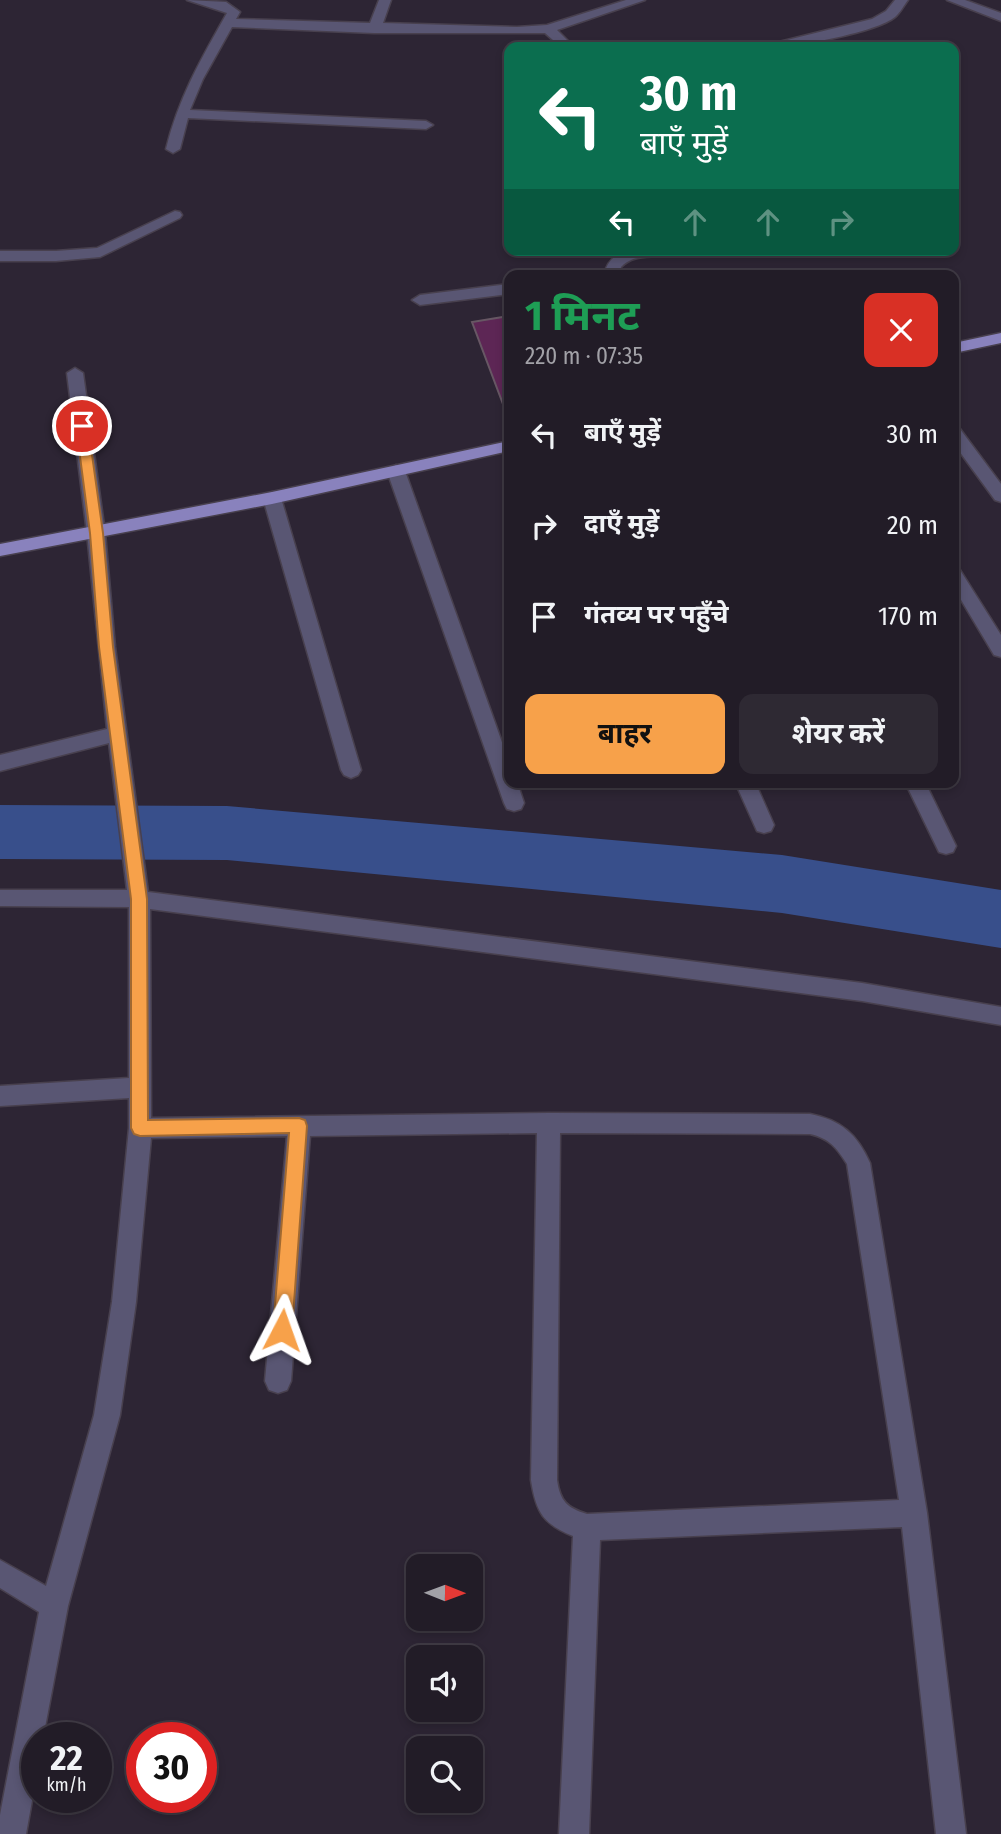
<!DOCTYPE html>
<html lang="hi">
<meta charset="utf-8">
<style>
body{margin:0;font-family:"Fira Sans Condensed","Noto Sans Devanagari",sans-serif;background:#2e2933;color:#f1f3f6;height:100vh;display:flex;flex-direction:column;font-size:26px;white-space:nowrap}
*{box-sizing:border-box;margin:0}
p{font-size:23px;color:#a2a1a7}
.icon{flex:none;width:38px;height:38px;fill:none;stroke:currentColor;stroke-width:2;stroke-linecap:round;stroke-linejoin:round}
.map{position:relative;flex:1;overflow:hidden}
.sheet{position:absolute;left:504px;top:270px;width:455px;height:518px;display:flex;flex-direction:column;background:#221c27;border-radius:14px;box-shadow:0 4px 10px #0003,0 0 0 2px #3f3a44}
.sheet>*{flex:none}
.hud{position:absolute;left:504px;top:42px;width:455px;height:214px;border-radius:14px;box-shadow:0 4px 10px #0003,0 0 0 2px #3f3a44;background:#0b6e4f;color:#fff;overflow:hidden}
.needle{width:46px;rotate:91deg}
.fabs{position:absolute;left:406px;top:1554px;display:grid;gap:14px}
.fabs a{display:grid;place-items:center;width:77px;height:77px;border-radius:14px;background:#221c27;box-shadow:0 4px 10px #0003,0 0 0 2px #3f3a44;font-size:35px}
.speed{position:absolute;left:21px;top:1722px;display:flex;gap:14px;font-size:35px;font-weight:700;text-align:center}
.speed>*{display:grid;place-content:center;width:91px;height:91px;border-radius:50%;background:#221c27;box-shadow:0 4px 10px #0003,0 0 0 2px #3f3a44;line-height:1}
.speed small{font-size:18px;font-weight:400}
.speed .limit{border:10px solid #d22;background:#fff;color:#111}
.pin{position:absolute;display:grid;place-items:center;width:60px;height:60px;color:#fff;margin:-30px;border:4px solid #fff;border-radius:50%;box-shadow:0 2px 7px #0007}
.me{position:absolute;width:77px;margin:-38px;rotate:4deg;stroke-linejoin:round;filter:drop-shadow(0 0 5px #0008)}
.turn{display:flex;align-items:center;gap:24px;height:147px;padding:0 21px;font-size:32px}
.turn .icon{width:91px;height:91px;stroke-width:2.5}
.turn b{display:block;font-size:49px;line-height:60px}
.lanes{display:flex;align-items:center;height:66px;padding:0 21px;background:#0003;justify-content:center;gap:35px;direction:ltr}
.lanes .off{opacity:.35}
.round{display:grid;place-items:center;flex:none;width:74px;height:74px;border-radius:14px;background:#2e2933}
.head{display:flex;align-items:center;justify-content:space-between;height:119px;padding:0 21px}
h1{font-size:42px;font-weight:700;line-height:52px;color:#1e9e55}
.cta{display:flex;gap:14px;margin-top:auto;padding:14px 21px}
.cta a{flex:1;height:80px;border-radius:14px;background:#f7a14a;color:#111;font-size:28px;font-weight:700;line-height:80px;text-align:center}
.cta a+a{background:#2e2933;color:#f1f3f6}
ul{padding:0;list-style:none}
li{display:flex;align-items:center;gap:21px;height:91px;padding:0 21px}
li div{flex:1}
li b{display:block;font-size:26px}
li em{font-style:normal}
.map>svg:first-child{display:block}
</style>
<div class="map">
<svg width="1001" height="1834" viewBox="0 0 1001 1834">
<rect width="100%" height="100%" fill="#2d2534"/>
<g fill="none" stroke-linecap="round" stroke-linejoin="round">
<path fill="#384f8b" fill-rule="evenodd" d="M0 805 227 806 782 855 1001 890V948L782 913 227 860 0 859Z"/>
</g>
<path fill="#5d2655" stroke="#675764" stroke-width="2" d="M509 316V411L506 412 472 322Z"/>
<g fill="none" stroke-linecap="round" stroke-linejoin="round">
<g stroke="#48404e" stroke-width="3">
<path id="minor" d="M187 0 226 2 240 12 236 19 370 23 379 0H391L383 23 517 27 547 25 626 0H645L557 30 574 47H561L545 33H374L232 27 203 79 190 110 426 121 433 125 426 129 188 118 180 149 173 153 166 149C179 97 201 59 227 13Z
M895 0H908C904 5 900 13 895 17 877 32 793 48 769 47L771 44 872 19 886 11Z
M947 0H965L1001 13V21Z
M175 211 180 212 182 215 180 218 100 257 56 261H0V251H56L97 248Z
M628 250H676C661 262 637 250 621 267L620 275H604C607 261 615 254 628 250Z
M509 284V294L420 305 412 300 420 295Z
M75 368 83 373 105 533 115 647 148 892 862 983 1001 1007V1025L862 1001 150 909 151 1118 549 1113 810 1114C841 1120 857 1134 870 1163L927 1513 966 1834H936L902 1527 600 1540 589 1834H559L573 1536C543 1524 536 1512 531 1480L537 1133 310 1136 291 1381 287 1390 278 1393 269 1390 265 1381 287 1136 151 1138 136 1302 120 1415 68 1606 43 1738H37V1773L26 1834H0V1815L39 1612 0 1588V1560L46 1586 94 1415 112 1302 129 1128V1098L0 1106V1086L129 1078V907L0 906V890H127L109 743 0 771V755L107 729 87 533 67 373ZM560 1133 810 1134C829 1138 837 1148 847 1164L899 1500 587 1514C567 1508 560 1501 557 1480Z
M954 428 960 429 1001 484V502L995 500 954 444Z
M396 465 405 471 509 762V782H517L524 803 521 809 514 811 507 809 504 803 387 471Z
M272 492 281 498 361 770 358 775 351 778 344 775 341 770 263 498Z
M954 568 960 570 1001 635V657L994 655 954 588Z
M735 782H755L774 825 771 831 764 833 757 831Z
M905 782H925L956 846 953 852 946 854 939 852Z"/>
</g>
<g stroke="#48404e" stroke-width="3">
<path id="major" d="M1001 333V343L954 353V343Z
M509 441V451L272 504 0 556V544L272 492Z"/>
</g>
<use href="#minor" fill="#595673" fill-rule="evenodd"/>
<use href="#major" fill="#8982bd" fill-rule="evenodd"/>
</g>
<path fill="#f7a14a" stroke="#a16930" stroke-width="2" d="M82 422 88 426 103 533 113 647 147 899 148 1120 299 1118 305 1120 307 1126 292 1330 289 1336 282 1339 276 1336 273 1330 289 1133 140 1136 134 1134 131 1128V899L99 647 90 533 76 426Z"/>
</svg>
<div class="fabs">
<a><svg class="needle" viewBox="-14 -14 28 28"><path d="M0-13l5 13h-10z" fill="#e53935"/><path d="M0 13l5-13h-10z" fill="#a2a1a7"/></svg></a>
<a><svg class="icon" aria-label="sound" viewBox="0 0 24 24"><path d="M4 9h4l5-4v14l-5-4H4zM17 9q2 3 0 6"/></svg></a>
<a><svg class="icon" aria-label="search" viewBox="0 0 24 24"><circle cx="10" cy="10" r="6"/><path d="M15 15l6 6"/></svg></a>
</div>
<div class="speed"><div>22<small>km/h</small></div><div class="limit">30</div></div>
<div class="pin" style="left:82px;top:426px;background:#d93025"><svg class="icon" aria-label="arrive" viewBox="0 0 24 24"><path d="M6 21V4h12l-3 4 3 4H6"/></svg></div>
<svg class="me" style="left:282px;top:1330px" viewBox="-20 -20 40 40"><path d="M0-17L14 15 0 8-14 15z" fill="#f7a14a" stroke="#fff" stroke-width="4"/></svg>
<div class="hud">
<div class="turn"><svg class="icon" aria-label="left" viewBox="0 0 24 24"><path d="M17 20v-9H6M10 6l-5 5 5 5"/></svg><div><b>30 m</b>बाएँ मुड़ें</div></div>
<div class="lanes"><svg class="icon" aria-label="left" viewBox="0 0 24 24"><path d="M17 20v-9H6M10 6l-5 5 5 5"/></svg><svg class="icon off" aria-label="ahead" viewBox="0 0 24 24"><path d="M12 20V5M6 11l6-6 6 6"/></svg><svg class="icon off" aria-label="ahead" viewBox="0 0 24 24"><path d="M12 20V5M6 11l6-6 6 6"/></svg><svg class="icon off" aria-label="right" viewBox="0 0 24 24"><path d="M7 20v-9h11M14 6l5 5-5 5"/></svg></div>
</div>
<section class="sheet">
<div class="head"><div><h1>1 मिनट</h1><p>220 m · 07:35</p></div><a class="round" style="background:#d93025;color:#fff"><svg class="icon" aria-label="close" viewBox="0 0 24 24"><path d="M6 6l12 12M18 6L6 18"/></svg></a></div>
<ul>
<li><svg class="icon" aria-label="left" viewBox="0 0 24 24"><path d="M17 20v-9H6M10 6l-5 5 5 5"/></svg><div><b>बाएँ मुड़ें</b></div><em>30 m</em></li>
<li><svg class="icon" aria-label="right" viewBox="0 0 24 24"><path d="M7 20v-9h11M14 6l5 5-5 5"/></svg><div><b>दाएँ मुड़ें</b></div><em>20 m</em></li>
<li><svg class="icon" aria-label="arrive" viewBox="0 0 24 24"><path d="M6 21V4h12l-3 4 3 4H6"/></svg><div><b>गंतव्य पर पहुँचे</b></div><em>170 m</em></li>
</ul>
<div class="cta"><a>बाहर</a><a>शेयर करें</a></div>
</section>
</div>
